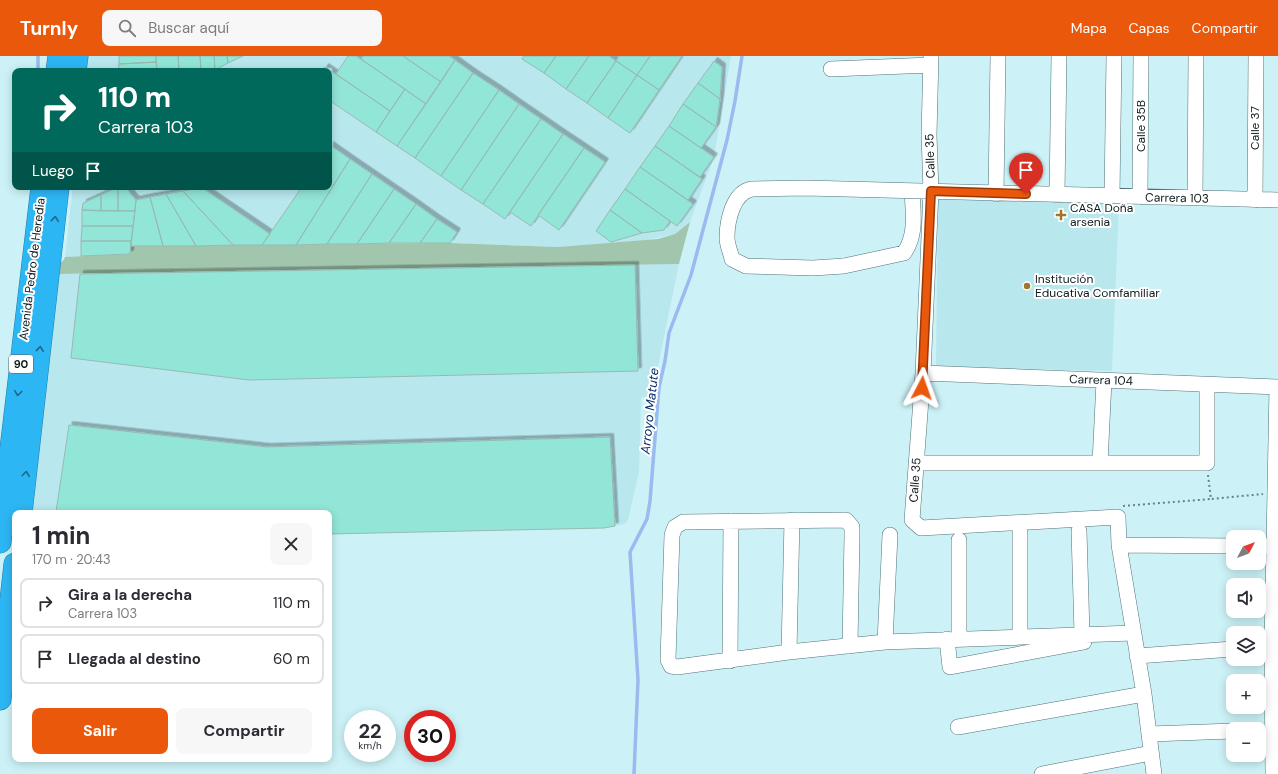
<!DOCTYPE html>
<html lang="es">
<meta charset="utf-8">
<style>
body{margin:0;font-family:"DM Sans",sans-serif;background:#f7f7f7;color:#2b2b33;height:100vh;display:flex;flex-direction:column;font-size:15px;white-space:nowrap}
*{box-sizing:border-box;margin:0}
p{font-size:13px;color:#7c7c81}
.icon{flex:none;width:22px;height:22px;fill:none;stroke:currentColor;stroke-width:2;stroke-linecap:round;stroke-linejoin:round}
.map{position:relative;flex:1;overflow:hidden}
.drawer{position:absolute;left:12px;top:454px;width:320px;height:252px;display:flex;flex-direction:column;background:#fff;border-radius:8px;box-shadow:0 2px 10px #0003}
.drawer>*{flex:none}
.hud{position:absolute;left:12px;top:12px;width:320px;height:122px;border-radius:8px;box-shadow:0 2px 10px #0003;background:#00695c;color:#fff;overflow:hidden}
.needle{width:26px;rotate:49deg}
.controls{position:absolute;left:1226px;top:474px;display:grid;gap:8px}
.controls a{display:grid;place-items:center;width:40px;height:40px;border-radius:8px;background:#fff;box-shadow:0 2px 10px #0003;font-size:20px}
.speed{position:absolute;left:344px;top:654px;display:flex;gap:8px;font-size:20px;font-weight:700;text-align:center}
.speed>*{display:grid;place-content:center;width:52px;height:52px;border-radius:50%;background:#fff;box-shadow:0 2px 10px #0003;line-height:1}
.speed small{font-size:10px;font-weight:400}
.speed .limit{border:6px solid #d22;background:#fff;color:#111}
.pin{position:absolute;display:grid;place-items:center;width:34px;height:34px;color:#fff;margin:-41px -17px;border-radius:50% 50% 50% 0;rotate:-45deg;box-shadow:0 0 4px #0007}
.pin .icon{rotate:45deg}
.me{position:absolute;width:44px;margin:-22px;rotate:4deg;stroke-linejoin:round;filter:drop-shadow(0 0 3px #0008)}
.turn{display:flex;align-items:center;gap:14px;height:84px;padding:0 20px;font-size:18px}
.turn .icon{width:52px;height:52px;stroke-width:2.5}
.turn b{display:block;font-size:28px;line-height:34px}
.then{display:flex;align-items:center;height:38px;padding:0 20px;background:#0003;gap:8px;font-size:15px}
.round{display:grid;place-items:center;flex:none;width:42px;height:42px;border-radius:8px;background:#f7f7f7}
.summary{display:flex;align-items:center;justify-content:space-between;height:68px;padding:0 20px}
h1{font-size:24px;font-weight:700;line-height:30px}
.primary-button{display:flex;gap:8px;margin-top:auto;padding:8px 20px}
.primary-button a{flex:1;height:46px;border-radius:8px;background:#ea580c;color:#fff;font-size:16px;font-weight:700;line-height:46px;text-align:center}
.primary-button a+a{background:#f7f7f7;color:#2b2b33}
ul{padding:0;list-style:none}
li{display:flex;align-items:center;gap:12px;height:50px;margin:0 8px 6px;padding:0 12px;border:2px solid #e1e1e2;border-radius:8px}
li div{flex:1}
li b{display:block;font-size:15px}
li em{font-style:normal}
header{display:flex;align-items:center;gap:24px;box-sizing:border-box;height:56px;padding:0 20px;background:#ea580c;color:#fff}
header strong{font-size:19px}
nav{display:flex;gap:22px;margin-inline-start:auto;font-size:14px}
.search{width:280px;height:36px;background:#f7f7f7;display:flex;align-items:center;gap:10px;box-sizing:border-box;padding:0 14px;border-radius:8px;color:#7c7c81;font-size:15px}
.map>svg:first-child{display:block}
</style>
<header>
<strong>Turnly</strong>
<div class="search"><svg class="icon" aria-label="search" viewBox="0 0 24 24"><circle cx="10" cy="10" r="6"/><path d="M15 15l6 6"/></svg>Buscar aquí</div>
<nav><a>Mapa</a><a>Capas</a><a>Compartir</a></nav>
</header>
<div class="map">
<svg width="1278" height="718" viewBox="0 0 1278 718">
<defs>
<filter id="shadow"><feDropShadow dx="3.5" dy="-3.5" stdDeviation="0" flood-color="#0004"/></filter>
</defs>
<rect width="100%" height="100%" fill="#ccf2f7"/>
<path fill="#b8e7ee" d="M88 0H731L714 101 690 166 675 178 642 185 558 191 450 187 131 190 130 198 65 201 73 131H329V15H86Z
M938 140 1119 149 1112 315 936 311Z
M679 208 652 339 641 342 639 416 628 464 625 468 604 472 329 478V457H63L29 453 58 218Z"/>
<path fill="#a1c6ad" d="M690 166 679 208 58 218 59 207 63 205 65 201 130 198 131 190 450 187 558 191 658 183 675 178Z"/>
<g fill="none" stroke-linecap="round" stroke-linejoin="round">
<path stroke="#9abaf0" stroke-width="3.5" d="M38 15V0
M634 718 638 624 630 496 647 463 650 445 659 331 665 305 669 277 691 219 727 84 735 45 742 0"/>
</g>
<path fill="#92e6d7" stroke="#97bab3" filter="url(#shadow)" d="M119 0H156V6L119 8Z
M156 0H178L179 15H157Z
M178 0H200L201 15H179Z
M200 0H214L215 14 201 15Z
M214 0H227L228 7 215 14Z
M227 0H243L228 7Z
M348 0H356L405 33 390 55 336 18Z
M363 0H403L441 26 426 48 361 3Z
M403 0H449L455 4 441 26Z
M524 0H556L544 17 522 3Z
M556 0H589L566 33 544 17Z
M589 0H609L616 5 587 47 566 33Z
M619 0H650L637 19 616 5Z
M650 0H682L659 34 637 19Z
M455 4 473 17 415 102 397 90Z
M616 5 637 19 608 62 587 47Z
M714 5 722 11 720 43 698 27Z
M156 6 157 15H118L119 8Z
M325 11 390 55 376 76 329 44V15H323Z
M473 17 499 34 441 120 415 102Z
M637 19 659 34 630 77 608 62Z
M698 27 720 43 716 71 683 48Z
M405 33 426 48 397 90 376 76Z
M499 34 519 48 461 134 441 120Z
M519 48 541 63 483 148 461 134Z
M683 48 716 71 701 92 669 70Z
M541 63 563 78 505 163 483 148Z
M669 70 714 101 700 121 655 90Z
M563 78 584 92 531 170 510 156Z
M330 89 350 103 296 189H262L302 131H329Z
M655 90 702 123 688 144 640 111Z
M584 92 605 106 559 174 538 159Z
M350 103 372 118 327 188 296 189Z
M640 111 693 148 677 170 625 133Z
M372 118 394 133 357 188H327Z
M118 131H125L136 144 135 155H118Z
M118 131V155H101V139Z
M191 131H201L270 178 262 189H233L183 135 189 134Z
M394 133 416 148 389 187 357 188Z
M625 133 670 165 664 174 642 177 610 154Z
M183 135 233 189 196 190 166 138Z
M166 138 196 190H163L150 141Z
M101 139V155L82 154 83 147Z
M150 141 163 190H131L136 144Z
M416 148 437 163 420 187H389Z
M82 154 135 155 133 170H82Z
M610 154 642 177 611 186 596 175Z
M437 163 457 176 450 187H420Z
M82 170H133L131 185H81Z
M81 185H131L130 198 81 200Z
M635 209 638 315 249 324 71 302 80 218Z
M69 369 267 391 610 381 615 470 604 472 329 478V457L56 456Z"/>
<g fill="none" stroke-linecap="round" stroke-linejoin="round">
<g stroke="#507277" stroke-width="16">
<path id="minor" d="M931 0 929 79 931 135 923 317 912 464 921 472 1118 461 1119 489 1144 638 1154 718
M831 13 931 9
M912 135C913 156 917 179 904 197L844 210 813 212 746 210 732 203C731 197 727 189 727 182 727 165 733 136 752 133L806 132 1278 144
M996 138 998 0
M1057 139 1059 0
M1112 140 1114 0
M1140 141 1141 0
M1195 142 1196 0
M1255 144 1256 0
M923 317 1278 331
M916 407H1207V329
M1100 407 1104 325
M1079 475 1082 578
M1020 476V581
M959 484V583
M1119 489 1233 490
M1259 490H1278
M947 583 950 611 1084 586
M885 586 890 479
M850 590 852 480V471L846 464 683 466 675 471 672 479 668 604 671 610 677 611 789 596 885 586 1133 577
M789 596 792 464
M1137 600 1233 593
M730 605 731 465
M958 671 1144 638
M1150 678 1233 675
M1042 718 1151 697
M1273 718 1272 590 1277 331"/>
</g>
<g stroke="#227fa9" stroke-width="23">
<path id="highway" d="M57 15 59 0
M75 15 77 0
M21 457 58 131
M0 486 42 131
M0 643 15 508"/>
</g>
<path stroke="#698286" stroke-width="2" stroke-dasharray="2 3" stroke-linecap="butt" d="M1208 419 1211 443 1263 438
M1123 450 1211 443"/>
<use href="#minor" stroke="#fff" stroke-width="15"/>
<use href="#highway" stroke="#2db6f4" stroke-width="22"/>
</g>
<defs><path id="oneway-chevron" d="M-2-3.5L2.5 0L-2 3.5" fill="none" stroke-width="1.6" stroke-linecap="round" stroke-linejoin="round"/></defs>
<g stroke="#1d6888">
<use href="#oneway-chevron" transform="translate(55 163) rotate(-84)"/>
<use href="#oneway-chevron" transform="translate(40 293) rotate(-84)"/>
<use href="#oneway-chevron" transform="translate(18 337) rotate(97)"/>
<use href="#oneway-chevron" transform="translate(26 418) rotate(-83)"/>
</g>
<g fill="none" stroke-linecap="round" stroke-linejoin="round">
<g stroke="#983908" stroke-width="10">
<path id="route" d="M922 332 931 135 1026 138"/>
</g>
<use href="#route" stroke="#ea580c" stroke-width="7"/>
</g>
<g fill="#a37528" stroke="#fff" stroke-width="1.5">
<path d="M1059 153h4v4h4v4h-4v4h-4v-4h-4v-4h4z"/>
<circle cx="1027" cy="230" r="4"/>
</g>
<g text-anchor="middle" stroke-width="4" stroke-linejoin="round" paint-order="stroke">
<rect fill="#fff" stroke="#565f61" stroke-width="1" x="9" y="299" width="24" height="18" rx="3"/>
<g font-size="11" font-weight="bold" fill="#0d1a1d">
<text x="21" y="312">90</text>
</g>
<g font-size="12" fill="#0d1a1d" stroke="#fff">
<text transform="translate(1141 70) rotate(-90)" y="4">Calle 35B</text>
<text transform="translate(1255 72) rotate(-90)" y="4">Calle 37</text>
<text transform="translate(930 100) rotate(-92)" y="4">Calle 35</text>
<text transform="translate(1177 142) rotate(1)" y="4">Carrera 103</text>
<text transform="translate(32 213) rotate(-83)" y="4">Avenida Pedro de Heredia</text>
<text transform="translate(1101 324) rotate(2)" y="4">Carrera 104</text>
<text transform="translate(915 424) rotate(-86)" y="4">Calle 35</text>
</g>
<g font-size="12" fill="#0d1a1d" stroke="#fff" text-anchor="start">
<text x="1070" y="156">CASA Doña<tspan x="1070" dy="14">arsenia</tspan></text>
<text x="1035" y="227">Institución<tspan x="1035" dy="14">Educativa Comfamiliar</tspan></text>
</g>
<g font-size="13" font-style="italic" fill="#082d6a" stroke="#fff">
<text transform="translate(649 355) rotate(-84)" y="5">Arroyo Matute</text>
</g>
</g>
</svg>
<div class="controls">
<a><svg class="needle" viewBox="-14 -14 28 28"><path d="M0-13l5 13h-10z" fill="#e53935"/><path d="M0 13l5-13h-10z" fill="#7c7c81"/></svg></a>
<a><svg class="icon" aria-label="sound" viewBox="0 0 24 24"><path d="M4 9h4l5-4v14l-5-4H4zM17 9q2 3 0 6"/></svg></a>
<a><svg class="icon" aria-label="layers" viewBox="0 0 24 24"><path d="M12 4l9 5-9 5-9-5zM3 14l9 5 9-5"/></svg></a>
<a>+</a>
<a>−</a>
</div>
<div class="speed"><div>22<small>km/h</small></div><div class="limit">30</div></div>
<div class="pin" style="left:1026px;top:138px;background:#d93025"><svg class="icon" aria-label="arrive" viewBox="0 0 24 24"><path d="M6 21V4h12l-3 4 3 4H6"/></svg></div>
<svg class="me" style="left:922px;top:332px" viewBox="-20 -20 40 40"><path d="M0-17L14 15 0 8-14 15z" fill="#ea580c" stroke="#fff" stroke-width="4"/></svg>
<div class="hud">
<div class="turn"><svg class="icon" aria-label="right" viewBox="0 0 24 24"><path d="M7 20v-9h11M14 6l5 5-5 5"/></svg><div><b>110 m</b>Carrera 103</div></div>
<div class="then">Luego<svg class="icon" aria-label="arrive" viewBox="0 0 24 24"><path d="M6 21V4h12l-3 4 3 4H6"/></svg></div>
</div>
<section class="drawer">
<div class="summary"><div><h1>1 min</h1><p>170 m · 20:43</p></div><a class="round"><svg class="icon" aria-label="close" viewBox="0 0 24 24"><path d="M6 6l12 12M18 6L6 18"/></svg></a></div>
<ul>
<li><svg class="icon" aria-label="right" viewBox="0 0 24 24"><path d="M7 20v-9h11M14 6l5 5-5 5"/></svg><div><b>Gira a la derecha</b><p>Carrera 103</p></div><em>110 m</em></li>
<li><svg class="icon" aria-label="arrive" viewBox="0 0 24 24"><path d="M6 21V4h12l-3 4 3 4H6"/></svg><div><b>Llegada al destino</b></div><em>60 m</em></li>
</ul>
<div class="primary-button"><a>Salir</a><a>Compartir</a></div>
</section>
</div>
